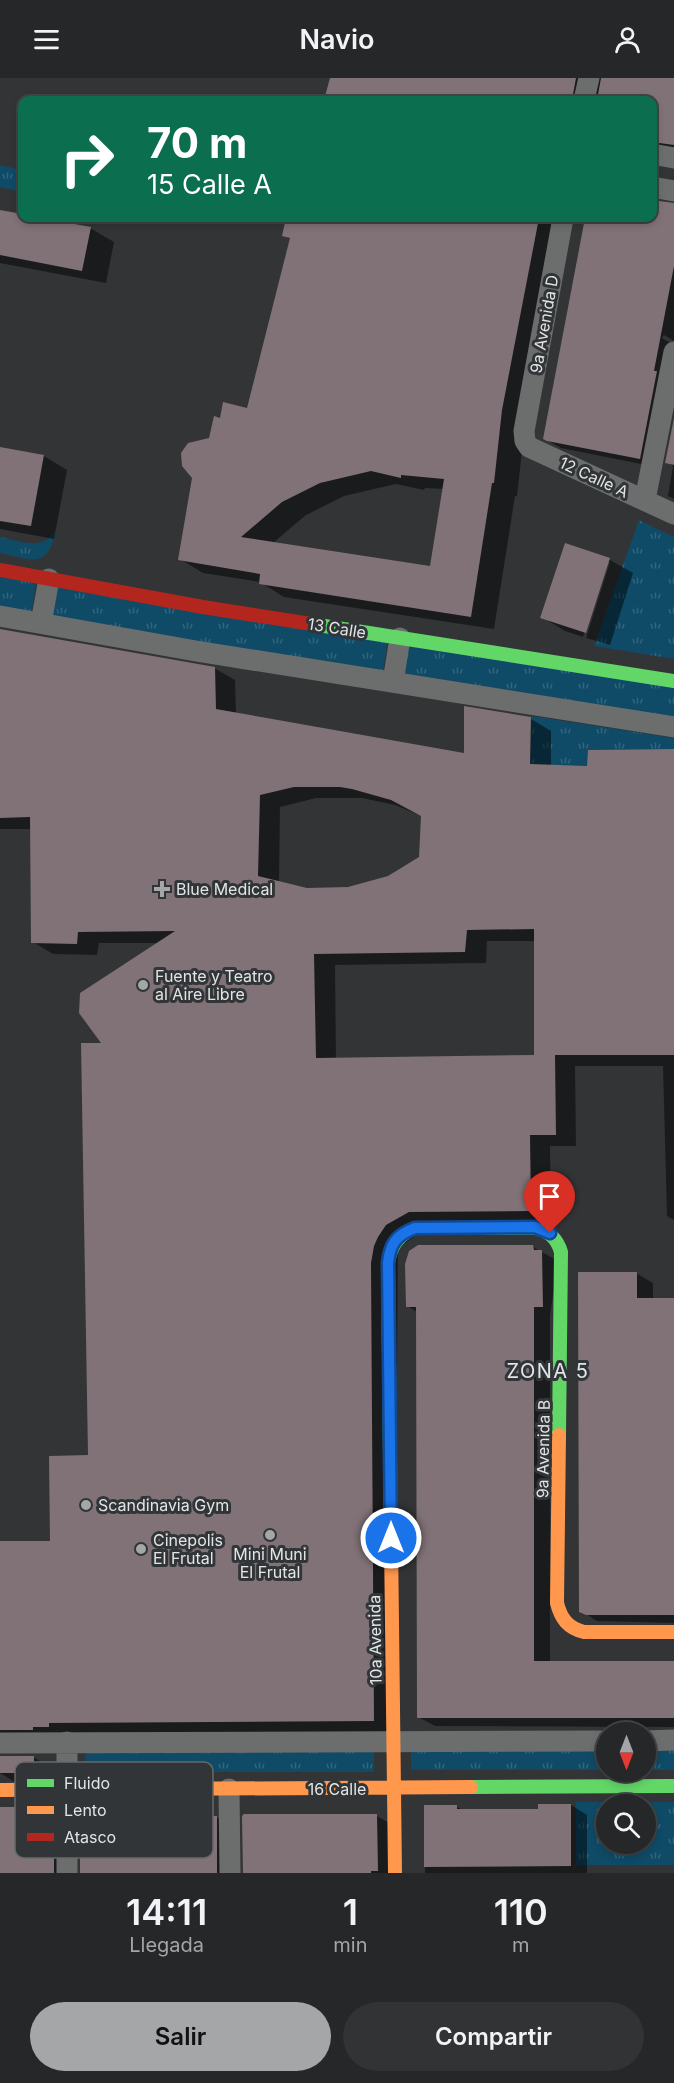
<!DOCTYPE html>
<html lang="es">
<style>
body{margin:0;font-family:Inter,sans-serif;background:#323334;color:#f1f3f6;height:100vh;display:flex;flex-direction:column;font-size:22px;white-space:nowrap}
*{box-sizing:border-box;margin:0}
p{font-size:20px;color:#a4a5a8}
.icon{flex:none;width:33px;height:33px;fill:none;stroke:currentColor;stroke-width:2;stroke-linecap:round;stroke-linejoin:round}
.map{position:relative;height:1795px;overflow:hidden}
.drawer{display:flex;flex-direction:column;background:#262728;flex:1}
.drawer>*{flex:none}
.hud{position:absolute;left:18px;top:18px;width:639px;height:126px;border-radius:12px;box-shadow:0 3px 9px #0003,0 0 0 2px #424445;background:#0b6e4f;color:#fff;overflow:hidden}
.needle{width:39px;rotate:180deg}
.buttons{position:absolute;left:596px;top:1644px;display:grid;gap:12px}
.buttons a{display:grid;place-items:center;width:60px;height:60px;border-radius:50%;background:#262728;box-shadow:0 3px 9px #0003,0 0 0 2px #424445;font-size:30px}
.pin{position:absolute;display:grid;place-items:center;width:51px;height:51px;color:#fff;margin:-62px -26px;border-radius:50% 50% 50% 0;rotate:-45deg;box-shadow:0 0 6px #0007}
.pin .icon{rotate:45deg}
.me{position:absolute;width:66px;margin:-33px;rotate:0deg;stroke-linejoin:round;filter:drop-shadow(0 0 4px #0008)}
.turn{display:flex;align-items:center;gap:21px;height:126px;padding:0 30px;font-size:27px}
.turn .icon{width:78px;height:78px;stroke-width:2.5}
.turn b{display:block;font-size:42px;line-height:51px}
.eta{display:flex;justify-content:space-evenly;align-items:center;height:102px;text-align:center}
.eta b{font-size:36px;font-weight:600;line-height:42px}
.cta{display:flex;gap:12px;margin-top:auto;padding:12px 30px}
.cta a{flex:1;height:69px;border-radius:36px;background:#a4a6a8;color:#111;font-size:24px;font-weight:600;line-height:69px;text-align:center}
.cta a+a{background:#323334;color:#f1f3f6}
header{display:flex;justify-content:space-between;align-items:center;height:78px;padding:0 30px;background:#262728;font-size:27px;font-weight:600}
.map>svg:first-child{display:block}
</style>
<header><svg class="icon" aria-label="menu" viewBox="0 0 24 24"><path d="M4 6h16M4 12h16M4 18h16"/></svg>Navio<svg class="icon" aria-label="person" viewBox="0 0 24 24"><circle cx="12" cy="8" r="4"/><path d="M4 21q1-7 8-7t8 7"/></svg></header>
<div class="map">
<svg width="674" height="1795" viewBox="0 0 674 1795">
<defs>
<pattern id="grass-tufts" width="24" height="20" patternUnits="userSpaceOnUse" patternTransform="scale(1.5)"><rect width="24" height="20" fill="#0f4a66"/><path d="M3 7l-1-3M5 7V3M7 7l1-3M15 17l-1-3M17 17v-4M19 17l1-3" fill="none" stroke="#32647c"/></pattern>
</defs>
<rect width="100%" height="100%" fill="#323436"/>
<path fill="url(#grass-tufts)" fill-rule="evenodd" d="M0 87 22 92V114L0 109Z
M639 442 674 459V581L594 568Z
M56 451C48 492 33 482 0 475V459C20 463 45 474 56 451Z
M0 495 36 502 31 540 0 534Z
M54 503 388 559 382 601 47 545Z
M400 560 674 603V649L393 604Z
M531 638 674 660V671L588 672 587 688 530 686Z
M645 1669 674 1670V1692H645Z
M411 1670H606V1692H411Z
M374 1671V1694H85L86 1672Z
M576 1724H674V1787H576ZM606 1726H645V1766H606Z"/>
<path fill="#0007" fill-rule="evenodd" d="M331 0H674V77L652 75V22H325Z
M674 127V263L664 257 662 260 674 267 656 389 561 370 545 361 586 140H652Z
M0 133 22 137V140H33L90 150 114 164 106 205 0 185Z
M288 140H565L525 346 517 418H515L494 551 284 519 260 504 203 495 180 481 211 361 221 342 249 331 291 161 284 157ZM396 406 424 412 425 410 444 411 431 490 273 465 306 437 344 418Z
M674 348V421L668 418 673 388 667 384Z
M0 370 44 378 67 392 54 461 0 451Z
M566 467 610 482 633 495 610 567 586 560 610 484H607L583 559 565 553 542 539Z
M0 552 214 590 235 602 236 636 465 677 531 641 551 653V688L588 690 674 673V1142L667 1138 663 988H575L576 1068H550L551 1144H436L398 1170 394 1654 0 1660V1465H51L90 1379 104 967 161 865H99L97 877 53 876 33 864 32 751H0ZM316 720H362L395 727 422 738 420 780 389 799 348 811 307 812 279 805 280 729ZM487 863H536L535 978 336 981 335 887 486 885Z
M533 1169 558 1183 550 1238V1585L674 1584V1649L435 1648 418 1639 417 1234 407 1228Z
M636 1195 653 1205V1222H674V1545L597 1543 581 1533Z
M0 1679H33L50 1689V1703L15 1704 0 1695Z
M571 1727 587 1737V1795H425V1728H456L464 1733H539Z
M0 1731H43L60 1740 70 1795H0Z
M377 1738 393 1747V1795H246Z
M216 1739 233 1749V1795H83Z"/>
<path fill="#807276" fill-rule="evenodd" d="M330 0H576L572 22H324Z
M601 0H674V67L652 64V42L656 22H597Z
M652 122 674 125V188L654 293H657L640 381 547 363 543 361 585 140H652Z
M0 132 22 136V140H41L91 149 82 193 0 177Z
M286 140H539L502 332 494 405H492L471 539 259 506 260 496 178 482 192 400 182 388 181 375 188 365 209 360 214 338 220 340 223 324 247 330 290 160 282 158ZM371 393 401 400V397L444 401 430 488 241 459 282 424 320 405Z
M674 340V387L665 385Z
M0 369 44 377 31 448 0 443Z
M565 465 610 480 586 555 540 540Z
M0 551 215 589 216 631 464 675V628L531 639 530 686 587 688 588 672 674 671V977H555L556 1057H530L531 1133 409 1134 386 1147 378 1159 374 1168 371 1185 374 1643 49 1645V1649H33V1652H0V1463H50L49 1378 88 1377 81 965H101L79 935 80 915 175 853 78 854 77 866 31 865 30 739 0 740ZM294 709H340L352 711 391 722 421 738 419 779 388 798 348 809 307 810 258 798 260 717ZM534 851V977L316 980 314 876 465 874 467 852Z
M418 1167H533L534 1172H542L543 1229H534V1583H674V1640H417L416 1229H406L405 1186 409 1173Z
M578 1194H637V1220H674V1537H586L579 1534Z
M0 1678H34V1695H0Z
M538 1726H571V1788L424 1789V1727H457V1731H538Z
M0 1729H44V1738H54V1795H0Z
M244 1736H377L378 1793H371V1795H243L242 1738Z
M80 1738H217V1795H80Z"/>
<g fill="none" stroke-linecap="round" stroke-linejoin="round">
<path stroke="#6c6d6d" stroke-width="21" d="M584 22 589 0
M652 76 674 80
M652 109 674 113
M563 140 524 353 525 363 529 369 674 436
M645 422 674 274
M0 538 196 573 674 649
M41 545 49 501
M393 604 400 560
M645 1663 674 1662
M67 1664V1795
M0 1665 606 1663
M229 1711 230 1795"/>
<path stroke="#63d668" stroke-width="14" d="M318 547 674 603
M390 1379 388 1185C391 1167 398 1157 415 1150H535C549 1153 557 1160 561 1174L559 1357
M471 1709 674 1708"/>
<path stroke="#ff974d" stroke-width="14" d="M559 1357 557 1525C561 1541 568 1550 584 1554H674
M390 1379 395 1795
M0 1712 471 1709"/>
<path stroke="#b3261e" stroke-width="14" d="M0 492 203 529 318 547"/>
</g>
<g fill="none" stroke-linecap="round" stroke-linejoin="round">
<g stroke="#114b97" stroke-width="15">
<path id="route" d="M391 1460 388 1185C390 1166 396 1157 415 1150L535 1149 550 1155"/>
</g>
<use href="#route" stroke="#1a73e8" stroke-width="10"/>
</g>
<g fill="#a4a6a8" stroke="#313537" stroke-width="2">
<path d="M159 802h6v6h6v6h-6v6h-6v-6h-6v-6h6z"/>
<circle cx="143" cy="907" r="6"/>
<circle cx="86" cy="1427" r="6"/>
<circle cx="270" cy="1457" r="6"/>
<circle cx="141" cy="1471" r="6"/>
</g>
<g text-anchor="middle" stroke-width="6" stroke-linejoin="round" paint-order="stroke">
<g font-size="16" fill="#e2e4e5" stroke="#313537">
<text transform="translate(544 246) rotate(-80)" y="6">9a Avenida D</text>
<text transform="translate(594 399) rotate(25)" y="6">12 Calle A</text>
<text transform="translate(337 550) rotate(9)" y="6">13 Calle</text>
<text transform="translate(543 1371) rotate(-89)" y="6">9a Avenida B</text>
<text transform="translate(375 1562) rotate(-91)" y="6">10a Avenida</text>
<text x="337" y="1717">16 Calle</text>
</g>
<g font-size="16" fill="#e2e4e5" stroke="#313537" text-anchor="start">
<text x="176" y="817">Blue Medical</text>
<text x="155" y="904">Fuente y Teatro<tspan x="155" dy="18">al Aire Libre</tspan></text>
<text x="98" y="1433">Scandinavia Gym</text>
<text x="153" y="1468">Cinepolis<tspan x="153" dy="18">El Frutal</tspan></text>
<text x="270" y="1482" text-anchor="middle">Mini Muni<tspan x="270" dy="18">El Frutal</tspan></text>
</g>
<g font-size="20" letter-spacing="1.5" fill="#e0e5e8" stroke="#313537">
<text x="548" y="1300">ZONA 5</text>
</g>
</g>
<rect x="15" y="1684" width="198" height="96" rx="9" fill="#313537" stroke="#666a6b" stroke-width="1.5"/>
<rect x="27" y="1701" width="27" height="8" fill="#63d668"/>
<rect x="27" y="1728" width="27" height="8" fill="#ff974d"/>
<rect x="27" y="1755" width="27" height="8" fill="#b3261e"/>
<g font-size="16" fill="#e2e4e5">
<text x="64" y="1711">Fluido</text>
<text x="64" y="1738">Lento</text>
<text x="64" y="1765">Atasco</text>
</g>
</svg>
<div class="buttons">
<a><svg class="needle" viewBox="-14 -14 28 28"><path d="M0-13l5 13h-10z" fill="#e53935"/><path d="M0 13l5-13h-10z" fill="#a4a5a8"/></svg></a>
<a><svg class="icon" aria-label="search" viewBox="0 0 24 24"><circle cx="10" cy="10" r="6"/><path d="M15 15l6 6"/></svg></a>
</div>
<div class="pin" style="left:550px;top:1155px;background:#d93025"><svg class="icon" aria-label="arrive" viewBox="0 0 24 24"><path d="M6 21V4h12l-3 4 3 4H6"/></svg></div>
<svg class="me" style="left:391px;top:1460px" viewBox="-20 -20 40 40"><circle r="17" fill="#1a73e8" stroke="#fff" stroke-width="3"/><path d="M0-11L8 9 0 5-8 9z" fill="#fff"/></svg>
<div class="hud">
<div class="turn"><svg class="icon" aria-label="right" viewBox="0 0 24 24"><path d="M7 20v-9h11M14 6l5 5-5 5"/></svg><div><b>70 m</b>15 Calle A</div></div>
</div>
</div>
<section class="drawer">
<div class="eta">
<div><b>14:11</b><p>Llegada</p></div>
<div><b>1</b><p>min</p></div>
<div><b>110</b><p>m</p></div>
</div>
<div class="cta"><a>Salir</a><a>Compartir</a></div>
</section>
